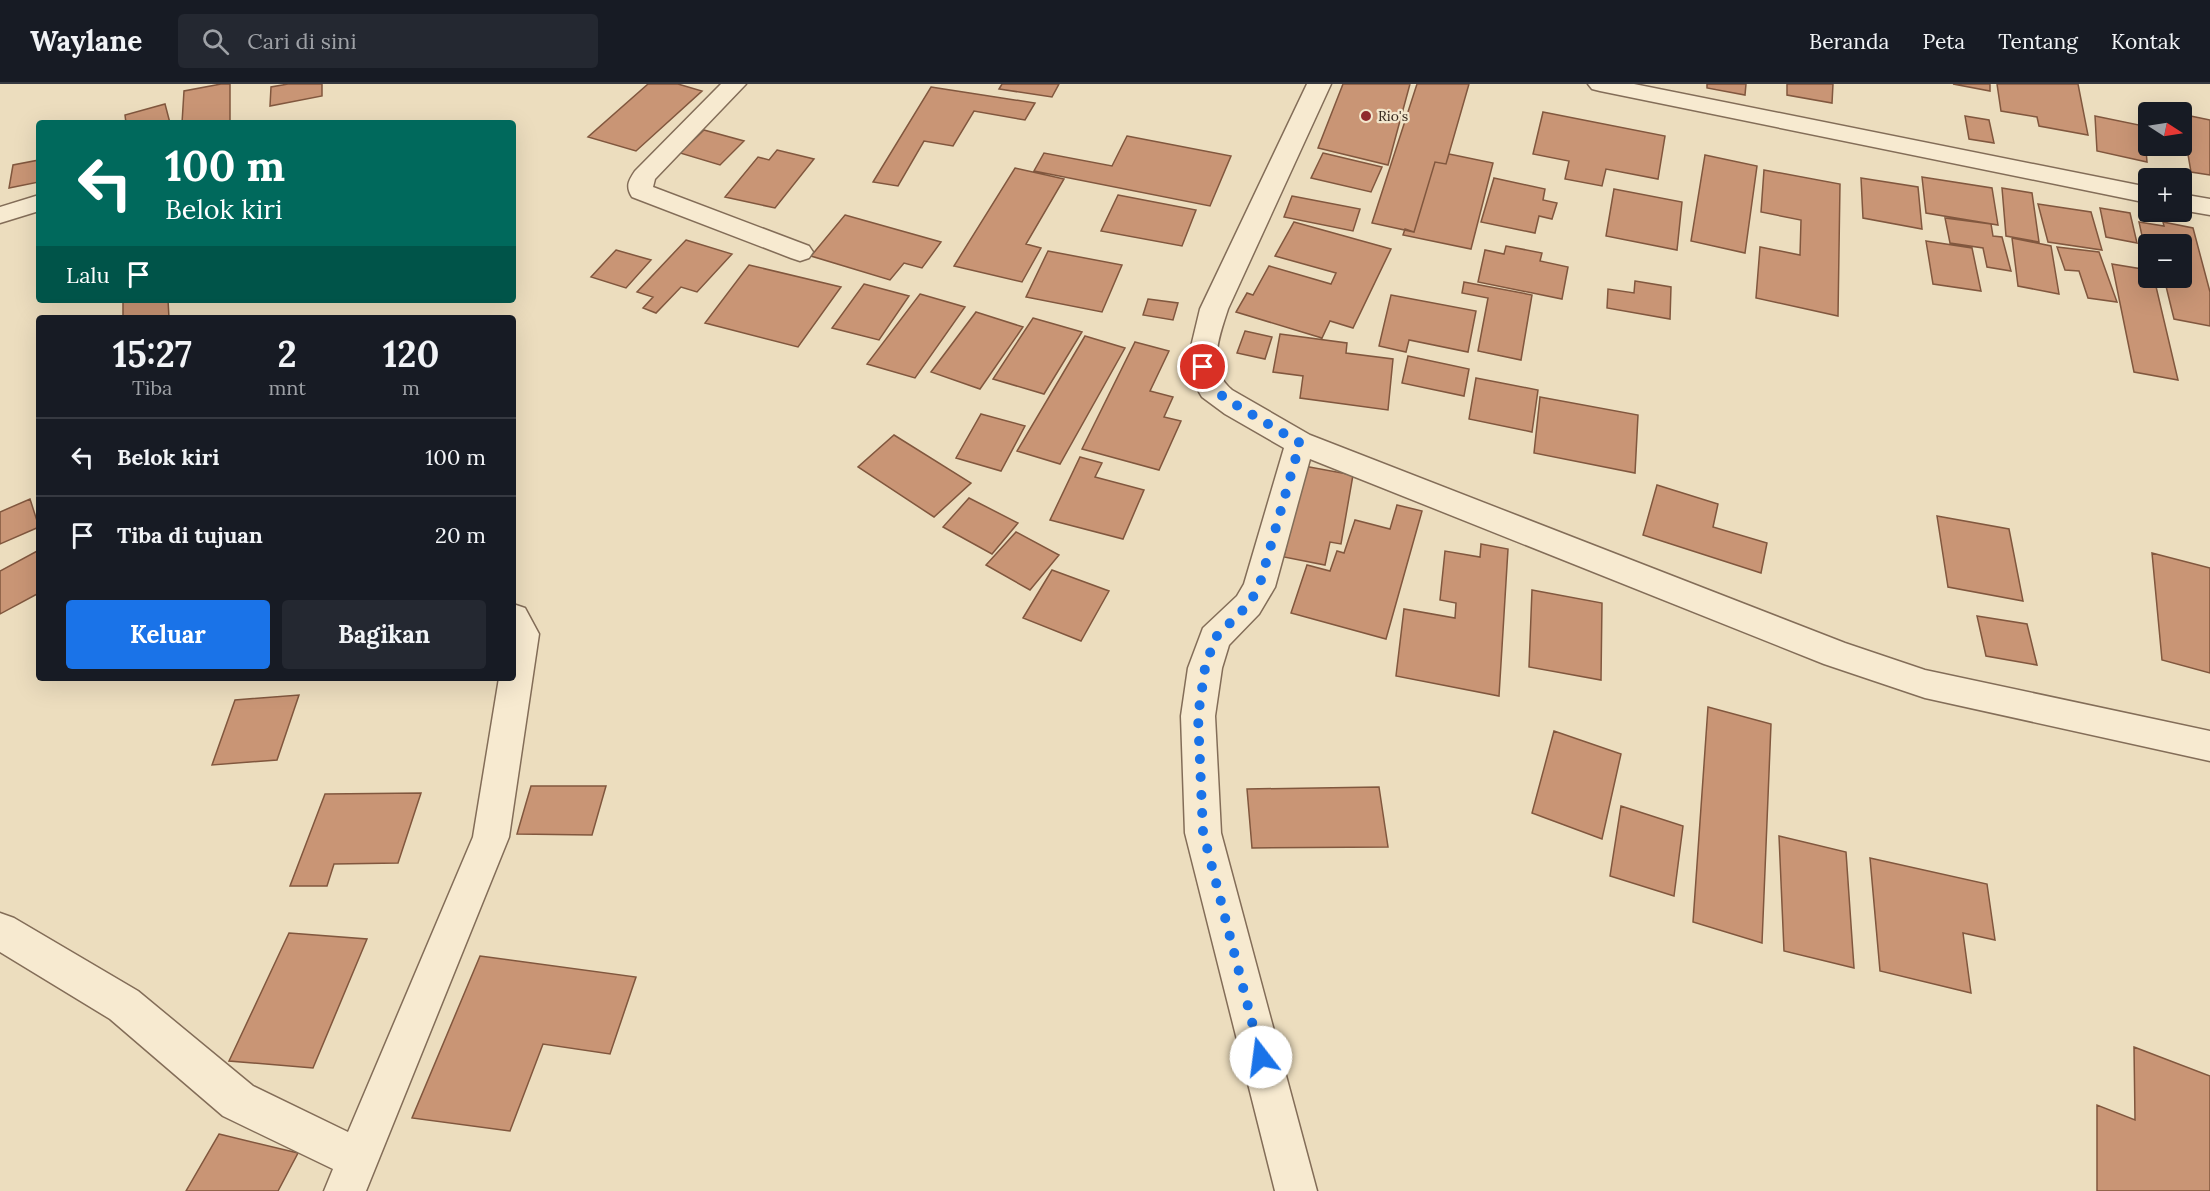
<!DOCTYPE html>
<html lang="id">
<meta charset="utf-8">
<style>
body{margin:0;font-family:Lora,serif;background:#242831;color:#f1f3f6;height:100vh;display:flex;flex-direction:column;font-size:22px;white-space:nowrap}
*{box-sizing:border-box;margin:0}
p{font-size:20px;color:#9ea1a6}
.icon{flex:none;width:33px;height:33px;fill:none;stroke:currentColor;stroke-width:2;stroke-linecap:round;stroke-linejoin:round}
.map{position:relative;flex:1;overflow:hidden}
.side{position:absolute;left:36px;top:231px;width:480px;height:366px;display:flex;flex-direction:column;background:#171b24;border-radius:6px;box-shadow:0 6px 24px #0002}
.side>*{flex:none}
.banner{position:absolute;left:36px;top:36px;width:480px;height:183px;border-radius:6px;box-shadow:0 6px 24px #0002;background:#00695c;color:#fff;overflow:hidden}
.needle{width:39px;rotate:102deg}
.controls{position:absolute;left:2138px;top:18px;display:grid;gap:12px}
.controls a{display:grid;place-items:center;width:54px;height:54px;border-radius:6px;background:#171b24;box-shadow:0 6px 24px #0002;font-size:30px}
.pin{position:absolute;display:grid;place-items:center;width:51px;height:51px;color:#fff;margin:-26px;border:3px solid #fff;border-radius:50%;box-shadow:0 2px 6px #0007}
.me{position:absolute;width:66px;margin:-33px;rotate:345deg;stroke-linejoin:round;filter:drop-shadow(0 0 4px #0008)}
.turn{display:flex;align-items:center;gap:21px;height:126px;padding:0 30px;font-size:27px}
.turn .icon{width:78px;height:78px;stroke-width:2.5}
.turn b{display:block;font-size:42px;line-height:51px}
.then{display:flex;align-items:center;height:57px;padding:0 30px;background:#0003;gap:12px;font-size:22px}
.eta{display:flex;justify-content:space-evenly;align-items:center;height:102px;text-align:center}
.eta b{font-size:36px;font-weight:700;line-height:42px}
.action{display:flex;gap:12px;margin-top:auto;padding:12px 30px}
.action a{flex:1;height:69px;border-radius:6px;background:#1a73e8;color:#fff;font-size:24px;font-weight:700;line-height:69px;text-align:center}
.action a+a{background:#242831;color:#f1f3f6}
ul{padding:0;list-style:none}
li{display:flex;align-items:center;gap:18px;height:78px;padding:0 30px;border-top:2px solid #363941}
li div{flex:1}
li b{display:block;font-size:22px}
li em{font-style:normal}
header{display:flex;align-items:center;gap:36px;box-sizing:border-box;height:84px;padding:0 30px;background:#171b24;border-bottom:2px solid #363941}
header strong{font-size:28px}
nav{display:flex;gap:33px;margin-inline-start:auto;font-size:21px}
.search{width:420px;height:54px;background:#242831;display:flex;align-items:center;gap:15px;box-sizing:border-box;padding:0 21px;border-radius:6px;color:#9ea1a6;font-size:22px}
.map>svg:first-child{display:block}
</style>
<header>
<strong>Waylane</strong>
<div class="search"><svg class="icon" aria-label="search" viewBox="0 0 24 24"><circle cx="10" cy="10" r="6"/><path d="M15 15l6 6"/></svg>Cari di sini</div>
<nav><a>Beranda</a><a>Peta</a><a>Tentang</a><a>Kontak</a></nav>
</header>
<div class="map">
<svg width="2210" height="1107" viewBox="0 0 2210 1107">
<rect width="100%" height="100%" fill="#ecddbe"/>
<path fill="#c99575" stroke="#81573e" stroke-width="1.5" d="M221 0H230V39H182L184 7Z
M288 0H322V12L270 22 271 3Z
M648 0H678L702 7 636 67 588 53Z
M1002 0H1059L1052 13 999 5Z
M1343 0H1410L1388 81 1318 64Z
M1417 0H1469L1446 80 1435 78 1414 148 1372 139Z
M1707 0H1746L1745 11 1707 4Z
M1787 0H1833L1832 19 1787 11Z
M1953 0H1990V7Z
M1997 0H2078L2088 51 2039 42 2037 33 2001 27Z
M931 3 1035 19 1025 36 974 27 953 62 924 57 898 102 873 98Z
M165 20 170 39H126L125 31Z
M1543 28 1665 52 1658 95 1606 85 1602 102 1565 95 1569 77 1533 70Z
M2181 30 2210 36V91L2191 88Z
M1965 32 1989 36 1994 59 1969 55Z
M2095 32 2144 42 2147 78 2097 67Z
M704 46 744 57 720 81 680 69Z
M1127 52 1231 72 1210 122 1034 87 1044 69 1112 82Z
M777 66 814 75 775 124 725 113 758 73 769 76Z
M1323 69 1382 83 1371 108 1311 94Z
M1449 70 1493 79 1471 165 1403 151 1405 145 1414 148 1435 78 1446 80Z
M1705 71 1757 82 1745 169 1691 157Z
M39 76V98L9 104 13 81Z
M1015 84 1064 95 1026 160 1041 164 1022 198 954 182Z
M1764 86 1840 100 1838 232 1756 214 1760 163 1800 171 1801 136 1761 128Z
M1922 93 1992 104 1998 141 1926 129Z
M1494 94 1545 105 1543 116 1557 119 1552 135 1539 132 1535 149 1481 138Z
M1861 94 1918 103 1922 145 1863 134Z
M2002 104 2032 109 2039 158 2006 152Z
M1614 105 1682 118 1677 166 1606 152Z
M1118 111 1196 126 1182 162 1101 147Z
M1292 112 1360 125 1353 147 1284 133Z
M2038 120 2091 128 2102 166 2048 158Z
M2100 124 2130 129 2137 159 2106 153Z
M845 131 941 158 922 184 904 179 890 196 811 172Z
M1945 134 1991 140 1993 152 2002 153 2011 187 1987 183 1983 164 1950 159Z
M1294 138 1391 165 1353 244 1330 237 1322 254 1236 228 1247 209 1253 211 1269 182 1331 200 1336 189 1275 172Z
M2139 138 2164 142 2163 138 2193 144 2210 208V242L2174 235 2164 194H2181V160H2148L2147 175Z
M2012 154 2051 162 2059 210 2018 202Z
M686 156 732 170 697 208 681 203 656 229 643 224 653 213 637 208Z
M1926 157 1972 164 1981 207 1933 200Z
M1506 162 1542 169 1540 177 1568 183 1562 215 1478 198 1485 166 1504 170Z
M2057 163 2099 168 2117 218 2088 214 2079 187 2065 186Z
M616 166 651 176 626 204 591 193Z
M1048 167 1122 181 1102 228 1026 213Z
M2112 180 2148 186V194H2154L2178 296 2134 288Z
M749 181 841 203 798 263 705 239Z
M1635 197 1671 203 1670 235 1607 224 1608 205 1634 209Z
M1464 198 1532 211 1521 276 1478 267 1488 214 1462 209Z
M864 200 909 212 879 256 832 244Z
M920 210 965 223 915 294 867 280Z
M1391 211 1476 227 1468 268 1409 256 1406 268 1379 262Z
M1148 215 1178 219 1173 236 1143 231Z
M123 216H168L169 234H123Z
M976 228 1023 243 980 305 931 288Z
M1033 234 1082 248 1044 310 993 295Z
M1245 247 1272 253 1265 275 1237 269Z
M1280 250 1347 259 1346 269 1393 275 1388 326 1300 314 1303 292 1273 288Z
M1085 252 1125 264 1060 380 1017 367Z
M1135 258 1169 267 1150 307 1173 313 1164 333 1181 337 1159 386 1082 365Z
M1408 272 1469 285 1464 312 1402 299Z
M1476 294 1538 306 1532 348 1469 335Z
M1540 313 1638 331 1635 389 1534 369Z
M981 330 1025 342 1001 387 956 374Z
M894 351 971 399 934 433 858 383Z
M1080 373 1102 379 1095 393 1144 406 1123 455 1050 436Z
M1304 382 1353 391 1341 460 1330 458 1325 481 1284 473Z
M1657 401 1718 420 1713 443 1767 459 1761 489 1643 451Z
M969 414 1018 439 992 470 943 443Z
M30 415 39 443 0 460V428Z
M1397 421 1422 427 1386 555 1291 529 1307 481 1330 487 1337 467 1344 469 1355 436 1390 445Z
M1937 432 2009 445 2023 517 1948 503Z
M1016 448 1059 471 1030 506 986 481Z
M1481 460 1508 465 1499 612 1396 592 1404 525 1455 534 1456 519 1440 516 1445 467 1480 473Z
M39 466V509L0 530V487Z
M2152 469 2210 484V589L2162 576Z
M1052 486 1109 507 1081 557 1023 534Z
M1532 506 1602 519 1601 596 1529 583Z
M1977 532 2027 540 2037 581 1986 572Z
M299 611 277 676 212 681 235 616Z
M1708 623 1771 640 1762 859 1693 838Z
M1554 647 1621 670 1602 755 1532 729Z
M531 702H606L592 751 517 750Z
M1379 703 1388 763 1252 764 1247 705Z
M421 709 398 779 334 780 327 802H290L325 710Z
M1621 722 1683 742 1674 812 1610 792Z
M1779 752 1846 768 1854 884 1784 867Z
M1870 774 1987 800 1995 856 1963 849 1971 909 1880 887Z
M289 849 367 855 313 984 229 977Z
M480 872 636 893 610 970 543 960 510 1047 412 1034Z
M2134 963 2210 992V1107H2097V1021L2135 1036Z
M219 1050 298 1069 278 1107H186Z"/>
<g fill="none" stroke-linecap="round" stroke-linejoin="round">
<g stroke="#836d58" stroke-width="3">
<path id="minor" d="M721 0H746L655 95 653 103 809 162 813 168 809 174 800 177 791 174 632 113C625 102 629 96 635 87Z
M1307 0H1331L1228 225C1219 253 1206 284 1232 306L1310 351 1845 559 1925 586 2210 647V677L1925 614 1824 580 1310 375 1275 503 1259 530 1229 561 1222 584 1215 632 1221 749 1317 1107H1275L1185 749 1181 632 1188 584 1203 544 1237 512 1244 500 1284 364 1225 330 1202 313 1193 298 1189 271 1200 225Z
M1588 0H1634L2148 103V119L1600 7 1592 5Z
M2181 110 2210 115V131L2181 126Z
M39 111V127L0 139V123Z
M513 520 525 524 539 550 509 753 366 1107H324L333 1085 223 1032 110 935 0 868V829L14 834 138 907 253 1002 348 1048 473 753 499 594H513Z"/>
</g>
<use href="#minor" fill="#f7ead0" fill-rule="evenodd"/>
</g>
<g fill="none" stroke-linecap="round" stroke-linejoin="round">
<path stroke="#1a73e8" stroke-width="10" stroke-dasharray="0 18" d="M1203 283 1208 300 1226 315 1300 359 1259 503 1248 521 1215 554 1205 584 1198 632 1203 748 1261 973"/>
</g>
<circle fill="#902a2e" stroke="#f3e7cd" stroke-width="2" cx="1366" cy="32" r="6"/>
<g text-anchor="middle" stroke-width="4.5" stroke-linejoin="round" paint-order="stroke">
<g font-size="14" fill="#33261c" stroke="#f3e7cd" text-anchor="start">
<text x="1378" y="37">Rio's</text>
</g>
</g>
</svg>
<div class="controls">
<a><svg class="needle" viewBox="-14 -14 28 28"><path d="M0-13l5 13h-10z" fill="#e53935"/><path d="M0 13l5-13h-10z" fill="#9ea1a6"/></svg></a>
<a>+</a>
<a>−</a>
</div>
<div class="pin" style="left:1203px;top:283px;background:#d93025"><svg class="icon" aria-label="arrive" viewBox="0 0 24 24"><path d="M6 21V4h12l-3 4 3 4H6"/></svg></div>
<svg class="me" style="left:1261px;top:973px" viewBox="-20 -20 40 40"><circle r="19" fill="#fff"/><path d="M0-13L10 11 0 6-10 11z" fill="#1a73e8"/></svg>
<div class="banner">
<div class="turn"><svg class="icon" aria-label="left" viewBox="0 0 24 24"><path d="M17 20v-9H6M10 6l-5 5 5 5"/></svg><div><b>100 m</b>Belok kiri</div></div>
<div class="then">Lalu<svg class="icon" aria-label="arrive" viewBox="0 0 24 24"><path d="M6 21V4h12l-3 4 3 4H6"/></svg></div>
</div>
<section class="side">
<div class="eta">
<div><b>15:27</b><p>Tiba</p></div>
<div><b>2</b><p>mnt</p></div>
<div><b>120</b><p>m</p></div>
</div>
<ul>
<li><svg class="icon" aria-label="left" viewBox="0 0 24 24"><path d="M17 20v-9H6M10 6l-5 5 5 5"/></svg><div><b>Belok kiri</b></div><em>100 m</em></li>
<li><svg class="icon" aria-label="arrive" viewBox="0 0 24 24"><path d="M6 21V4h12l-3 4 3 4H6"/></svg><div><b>Tiba di tujuan</b></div><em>20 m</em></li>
</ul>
<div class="action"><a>Keluar</a><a>Bagikan</a></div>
</section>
</div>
